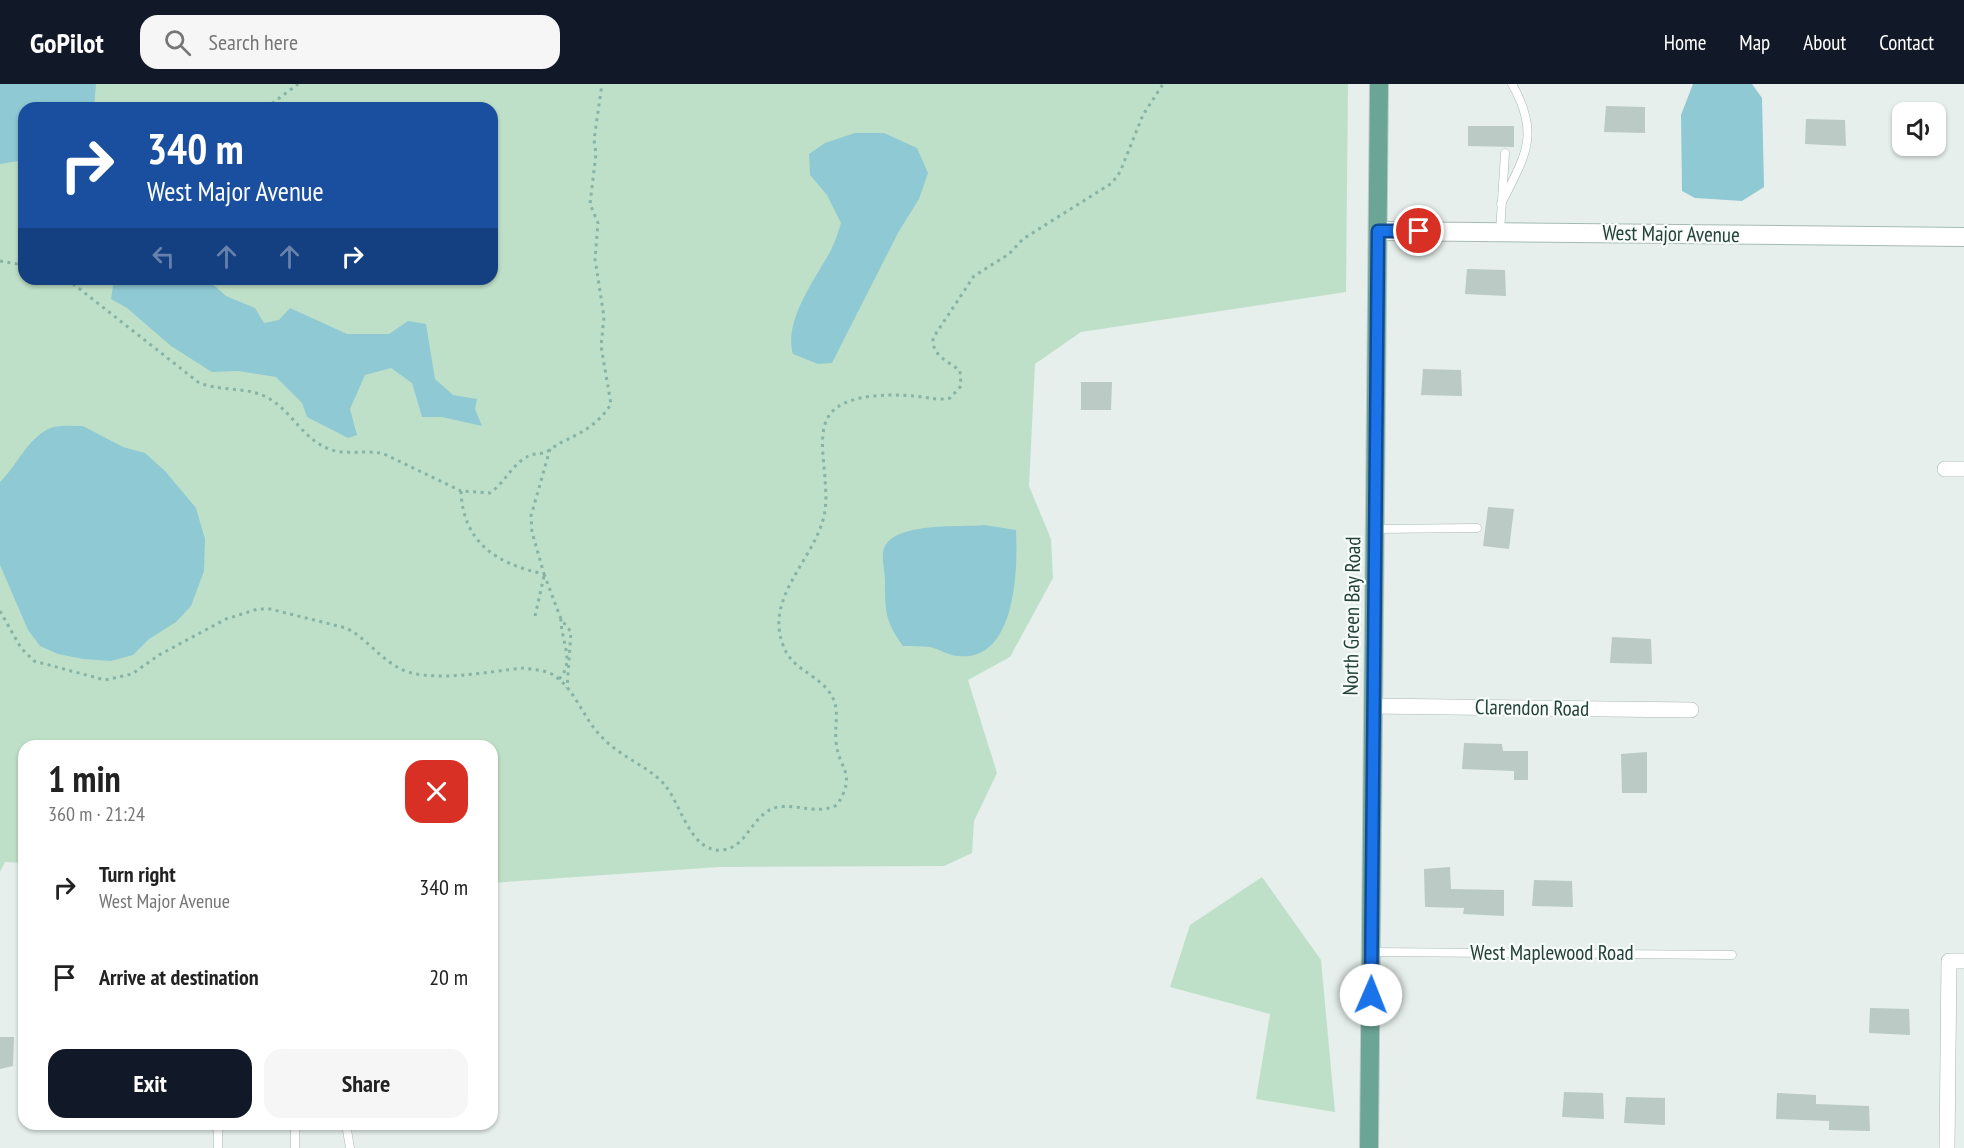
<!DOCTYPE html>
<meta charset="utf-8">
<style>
body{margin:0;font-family:"PT Sans Narrow",sans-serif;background:#f6f6f6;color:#222;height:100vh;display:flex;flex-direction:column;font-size:22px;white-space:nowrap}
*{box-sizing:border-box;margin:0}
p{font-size:20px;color:#767676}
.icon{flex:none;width:33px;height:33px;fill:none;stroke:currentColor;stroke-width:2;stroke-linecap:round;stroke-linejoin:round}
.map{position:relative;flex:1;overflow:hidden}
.panel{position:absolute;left:18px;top:656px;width:480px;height:390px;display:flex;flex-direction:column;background:#fff;border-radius:18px;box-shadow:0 2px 4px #0004}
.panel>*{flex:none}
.banner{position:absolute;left:18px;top:18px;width:480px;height:183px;border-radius:18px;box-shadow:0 2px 4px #0004;background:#1a4fa0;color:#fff;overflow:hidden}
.tools{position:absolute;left:1892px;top:18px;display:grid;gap:12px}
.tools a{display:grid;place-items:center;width:54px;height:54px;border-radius:12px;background:#fff;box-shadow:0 2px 4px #0004;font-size:30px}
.pin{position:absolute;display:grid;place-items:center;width:51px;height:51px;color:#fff;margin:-26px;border:3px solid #fff;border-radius:50%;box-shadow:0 2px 6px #0007}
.me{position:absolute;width:66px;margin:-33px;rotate:1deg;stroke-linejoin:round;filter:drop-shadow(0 0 4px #0008)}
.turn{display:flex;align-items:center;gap:21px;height:126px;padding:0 30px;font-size:27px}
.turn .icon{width:78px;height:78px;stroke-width:2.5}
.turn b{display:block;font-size:42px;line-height:51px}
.lanes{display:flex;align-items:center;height:57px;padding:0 30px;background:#0003;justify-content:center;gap:30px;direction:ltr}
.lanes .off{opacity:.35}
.round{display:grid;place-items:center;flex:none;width:63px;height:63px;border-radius:18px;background:#f6f6f6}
.summary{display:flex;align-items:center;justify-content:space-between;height:102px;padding:0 30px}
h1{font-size:36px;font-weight:700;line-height:45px}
.primary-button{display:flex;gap:12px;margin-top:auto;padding:12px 30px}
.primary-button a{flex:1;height:69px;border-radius:18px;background:#111827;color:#fff;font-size:24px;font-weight:700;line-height:69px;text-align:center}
.primary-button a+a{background:#f6f6f6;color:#222}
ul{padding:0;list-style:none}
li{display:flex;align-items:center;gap:18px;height:90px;padding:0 30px}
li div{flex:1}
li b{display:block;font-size:22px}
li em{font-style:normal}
header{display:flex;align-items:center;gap:36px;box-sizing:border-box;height:84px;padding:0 30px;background:#111827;color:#fff}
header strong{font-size:28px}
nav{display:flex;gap:33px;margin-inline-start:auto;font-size:21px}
.search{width:420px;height:54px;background:#f6f6f6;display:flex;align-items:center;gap:15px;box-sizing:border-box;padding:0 21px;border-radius:18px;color:#767676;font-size:22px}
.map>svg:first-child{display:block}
</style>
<header>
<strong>GoPilot</strong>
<div class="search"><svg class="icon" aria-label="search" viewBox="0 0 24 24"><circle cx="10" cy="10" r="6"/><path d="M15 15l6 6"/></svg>Search here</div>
<nav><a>Home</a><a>Map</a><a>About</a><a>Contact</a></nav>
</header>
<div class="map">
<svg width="1964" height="1064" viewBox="0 0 1964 1064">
<rect width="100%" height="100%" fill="#e6efeb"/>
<path fill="#bfe0c8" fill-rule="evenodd" d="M0 0H1348L1346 208 1081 248 1035 280 1029 402 1051 455 1053 494 1010 573 968 596 997 689 974 737 972 769 944 782 719 783 492 799V662H24V779L5 778 0 788ZM24 24H492V195H24Z
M1262 793 1321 876 1335 1028 1256 1015 1270 930 1170 903 1190 841Z"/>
<path fill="#8ec9d4" d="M0 0H96L94 24H24V76L0 80Z
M1693 0H1752L1762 14 1764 103 1742 117 1695 114 1682 107 1681 31Z
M855 49H884L917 64 928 89 919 115 899 147 832 279 818 280 793 270C783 237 816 194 831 166 835 158 838 148 841 139L827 111 810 91 809 70 825 59Z
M114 195H207L226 212 255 224 264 239 279 236 290 224 347 250H389L408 237 426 240 435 295 453 311 477 315 475 325 482 342 442 333H422L412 299 391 284 365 291 350 325 357 351 348 354 307 333 302 319 276 293 238 287 212 288 171 262 127 224 111 215Z
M83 342 123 363 145 369 165 387 196 424 205 455 204 487 191 522 176 538 149 555 133 571 111 577 83 575 58 570 40 562 28 546 0 481V398C18 381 29 350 54 343 63 341 74 342 83 342Z
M984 441 1016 446C1018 486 1016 579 957 572 948 571 939 565 930 563 922 562 912 562 903 562 885 537 885 527 885 497 885 488 882 478 883 469 887 436 962 444 984 441Z"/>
<path fill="#bbcac4" d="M1606 22 1645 23V49L1604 48Z
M1806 35 1845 36 1846 62 1805 60Z
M1468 42H1514V63L1468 62Z
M1467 185 1505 186 1506 212 1465 210Z
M1423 285 1461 286 1462 312 1421 311Z
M1081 298H1112L1111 326H1081Z
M1488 423 1514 425 1509 465 1483 462Z
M1612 553 1651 555 1652 580 1610 579Z
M1464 659 1502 660 1503 667H1528V696H1514V687L1462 685Z
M1647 668V709H1622L1621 670Z
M1450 783 1451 805 1504 806V832L1463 830 1464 824 1425 823 1424 785Z
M1534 796 1572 797 1573 823 1532 822Z
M1870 924 1909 925 1910 951 1869 949Z
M0 953H14L13 982 0 985Z
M1564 1008 1603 1009 1604 1035 1562 1033Z
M1777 1009 1816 1011V1020L1869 1022 1870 1047 1829 1046V1037L1776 1035Z
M1626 1013 1665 1014V1041L1624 1039Z"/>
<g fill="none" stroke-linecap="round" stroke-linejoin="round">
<g stroke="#a8b8b2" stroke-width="9">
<path id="lane" d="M1501 120C1525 72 1541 51 1512 0
M1500 148 1505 69
M1376 445 1477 444
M1372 868 1732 871
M218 1040V1064
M346 1040 350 1064
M295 1064V1040"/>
</g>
<g stroke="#a8b8b2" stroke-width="16">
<path id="street" d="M1945 385H1964
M1373 622 1691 626
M1947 1064 1949 877H1964"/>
</g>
<g stroke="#a4bbb3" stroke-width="20">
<path id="secondary" d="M1378 147 1964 153"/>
</g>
<g stroke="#c2cac8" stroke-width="20">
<path id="primary" d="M1369 1064 1379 0"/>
</g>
<path stroke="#86b3a5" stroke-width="3" stroke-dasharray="3 4.5" stroke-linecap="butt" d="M266 24 298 0
M0 177 24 181
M67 195 198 298C219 308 245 302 266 313 291 325 302 355 329 365 347 372 366 365 384 370L461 407
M550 365 531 432 532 448 544 490C497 480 463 459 461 407L490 409C503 400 510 385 522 376 530 370 535 370 544 369 549 367 555 362 560 359 581 349 598 341 611 320L601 262 604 233 595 175 598 139 590 120 596 70 594 56 602 0
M544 490 561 535 571 548 567 604
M0 527 21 564 34 577 105 596 132 590 159 571 226 535 258 525H270L346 544C366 554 378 572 397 583 427 601 490 587 524 584 535 586 547 586 555 592 575 606 583 633 599 650 619 673 647 681 664 700 681 719 690 769 722 766 748 764 752 728 778 723 799 720 817 731 837 721 858 688 838 686 836 657 834 636 842 623 827 605 812 588 791 584 783 561 765 515 811 478 823 436 827 422 826 408 825 395 824 374 816 340 835 325 853 310 891 310 914 312 927 313 938 317 950 314L961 302 960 287C948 276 932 273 933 254L974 192 1009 170 1023 155 1112 99 1120 88 1143 31 1163 0
M535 532 544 492
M559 595C576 578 560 554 561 535"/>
<use href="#lane" stroke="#fff" stroke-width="8"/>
<use href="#street" stroke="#fff" stroke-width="15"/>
<use href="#secondary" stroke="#fff" stroke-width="18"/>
<use href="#primary" stroke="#6aa596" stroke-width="18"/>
</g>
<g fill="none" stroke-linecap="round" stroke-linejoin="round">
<g stroke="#114b97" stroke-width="15">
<path id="route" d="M1371 911 1378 147H1419"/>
</g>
<use href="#route" stroke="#1a73e8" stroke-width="10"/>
</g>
<g text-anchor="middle" stroke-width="4.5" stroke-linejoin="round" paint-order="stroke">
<g font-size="21" fill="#24423a" stroke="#f7fbf9">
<text transform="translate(1671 150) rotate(1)" y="7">West Major Avenue</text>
<text transform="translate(1352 532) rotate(-89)" y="7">North Green Bay Road</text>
<text transform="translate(1532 624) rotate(1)" y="7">Clarendon Road</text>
<text x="1552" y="876">West Maplewood Road</text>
</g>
</g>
</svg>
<div class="tools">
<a><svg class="icon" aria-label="sound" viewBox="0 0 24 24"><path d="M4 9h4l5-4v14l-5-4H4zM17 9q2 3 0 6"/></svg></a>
</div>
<div class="pin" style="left:1419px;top:147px;background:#d93025"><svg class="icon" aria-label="arrive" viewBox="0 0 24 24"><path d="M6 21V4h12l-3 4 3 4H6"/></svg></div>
<svg class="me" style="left:1371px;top:911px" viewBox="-20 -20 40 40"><circle r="19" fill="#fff"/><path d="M0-13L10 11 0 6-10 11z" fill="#1a73e8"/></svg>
<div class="banner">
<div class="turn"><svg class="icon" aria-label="right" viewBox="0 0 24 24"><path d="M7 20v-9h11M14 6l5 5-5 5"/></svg><div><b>340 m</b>West Major Avenue</div></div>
<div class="lanes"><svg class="icon off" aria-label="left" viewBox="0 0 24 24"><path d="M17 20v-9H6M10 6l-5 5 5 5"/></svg><svg class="icon off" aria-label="ahead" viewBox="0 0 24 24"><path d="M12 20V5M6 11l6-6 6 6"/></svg><svg class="icon off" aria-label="ahead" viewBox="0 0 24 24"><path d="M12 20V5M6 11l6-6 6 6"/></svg><svg class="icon" aria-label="right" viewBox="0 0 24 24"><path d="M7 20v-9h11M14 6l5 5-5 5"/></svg></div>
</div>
<section class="panel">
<div class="summary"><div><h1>1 min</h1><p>360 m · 21:24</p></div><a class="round" style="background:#d93025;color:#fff"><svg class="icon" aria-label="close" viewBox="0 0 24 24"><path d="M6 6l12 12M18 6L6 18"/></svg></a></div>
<ul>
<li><svg class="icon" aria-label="right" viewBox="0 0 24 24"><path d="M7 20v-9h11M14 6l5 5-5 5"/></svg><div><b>Turn right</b><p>West Major Avenue</p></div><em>340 m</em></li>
<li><svg class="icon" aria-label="arrive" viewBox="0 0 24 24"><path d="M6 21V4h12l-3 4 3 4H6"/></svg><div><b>Arrive at destination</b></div><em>20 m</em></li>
</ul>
<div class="primary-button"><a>Exit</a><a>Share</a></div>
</section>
</div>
